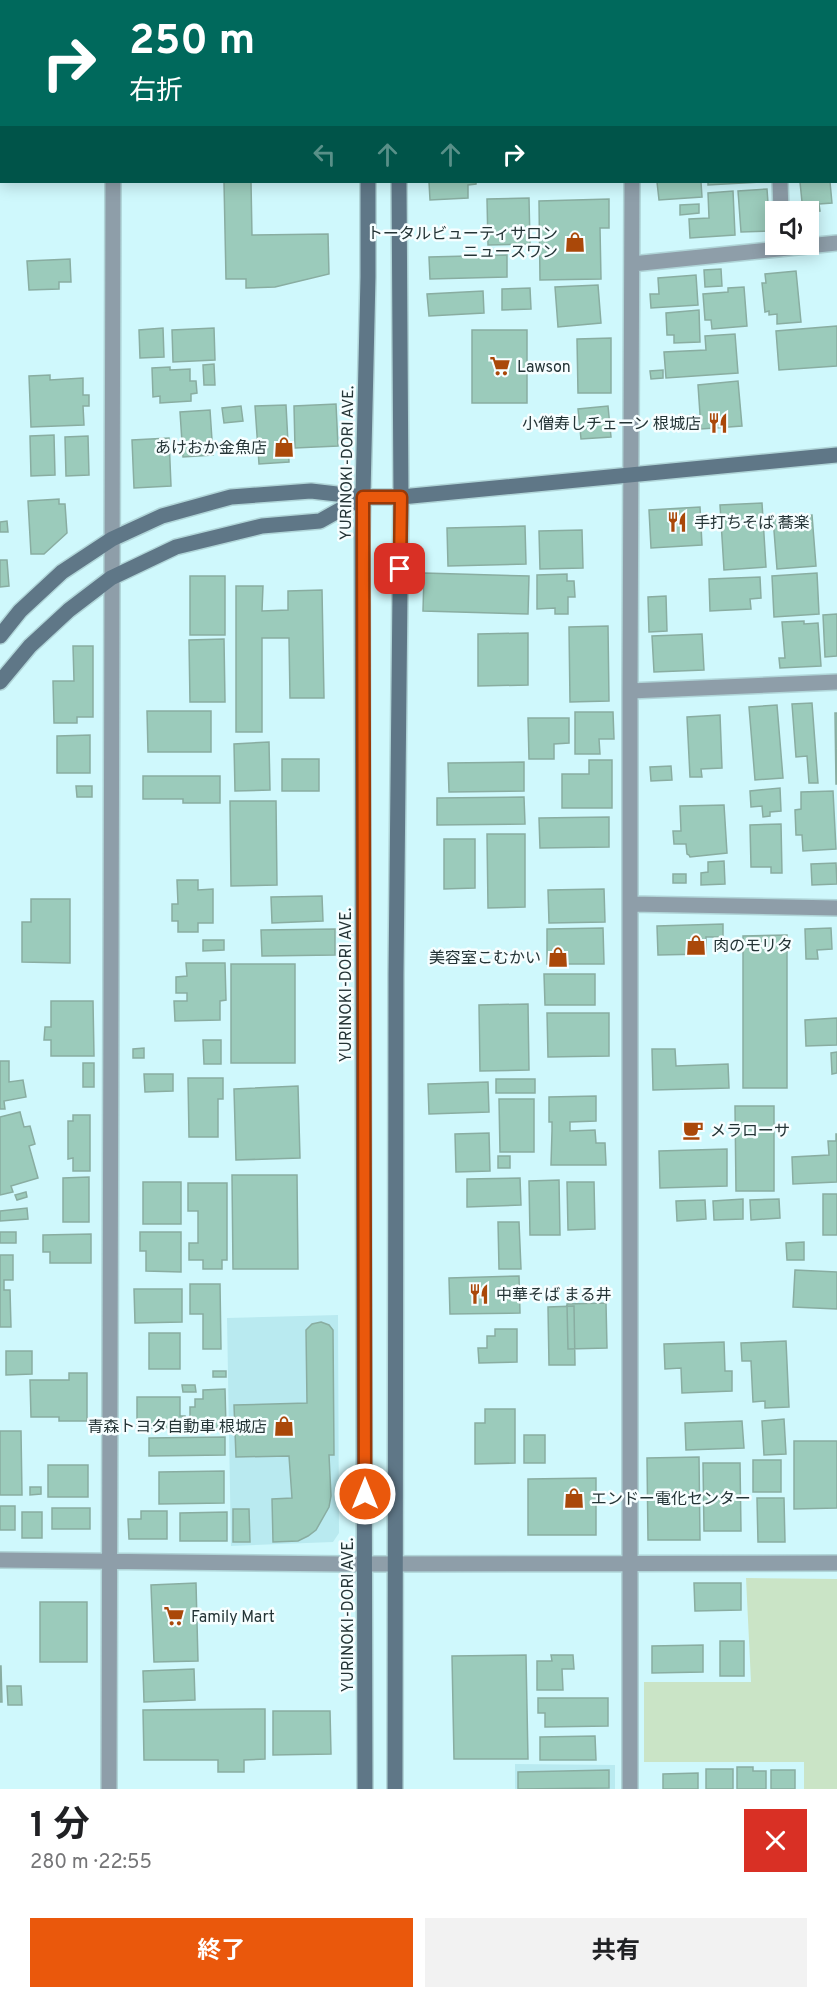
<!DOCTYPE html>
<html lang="ja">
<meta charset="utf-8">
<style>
body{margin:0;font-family:Overpass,"Noto Sans JP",sans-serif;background:#f2f2f2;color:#202124;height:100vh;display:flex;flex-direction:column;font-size:22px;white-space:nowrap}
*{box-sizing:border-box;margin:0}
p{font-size:20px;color:#757577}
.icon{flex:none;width:33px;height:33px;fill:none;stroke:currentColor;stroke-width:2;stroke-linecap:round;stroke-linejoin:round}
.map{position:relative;height:1789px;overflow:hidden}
.drawer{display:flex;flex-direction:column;background:#fff;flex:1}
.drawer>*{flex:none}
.banner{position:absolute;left:0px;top:0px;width:837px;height:183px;box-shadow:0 3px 15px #0003;background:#00695c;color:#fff;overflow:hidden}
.tools{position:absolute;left:765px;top:201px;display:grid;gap:12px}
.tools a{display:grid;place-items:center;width:54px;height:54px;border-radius:0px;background:#fff;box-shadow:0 3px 15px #0003;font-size:30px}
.pin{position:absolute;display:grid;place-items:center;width:51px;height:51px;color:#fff;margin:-26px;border-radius:12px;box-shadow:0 3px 9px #0006}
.me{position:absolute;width:66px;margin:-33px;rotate:0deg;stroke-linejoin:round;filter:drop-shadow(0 0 4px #0008)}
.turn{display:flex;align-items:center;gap:21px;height:126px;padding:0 30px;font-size:27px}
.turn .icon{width:78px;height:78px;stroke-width:2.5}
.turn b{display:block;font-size:42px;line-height:51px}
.lanes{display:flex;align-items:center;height:57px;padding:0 30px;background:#0003;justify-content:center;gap:30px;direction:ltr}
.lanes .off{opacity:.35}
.round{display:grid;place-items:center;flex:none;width:63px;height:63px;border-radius:0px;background:#f2f2f2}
.summary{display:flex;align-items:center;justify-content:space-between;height:102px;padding:0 30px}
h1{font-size:36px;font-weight:700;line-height:45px}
.action{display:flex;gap:12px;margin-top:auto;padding:12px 30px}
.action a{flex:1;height:69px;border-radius:0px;background:#ea580c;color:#fff;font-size:24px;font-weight:700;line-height:69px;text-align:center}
.action a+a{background:#f2f2f2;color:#202124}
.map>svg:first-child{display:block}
</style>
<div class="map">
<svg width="837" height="1789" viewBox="0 0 837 1789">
<rect width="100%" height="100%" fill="#cff8fc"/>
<path fill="#b9eaf0" d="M338 1315 339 1533 333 1542 231 1546 227 1318Z
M515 1764 615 1765V1789H515Z"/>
<path fill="#cae4c6" d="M746 1578 837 1579V1789H804V1762H644V1682H751Z"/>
<path fill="#9bcbbb" stroke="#89ada1" stroke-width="1.5" d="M62 0H93V2H63Z
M224 0H266V2H224Z
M548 0H608V2H548Z
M651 0H677V2H651Z
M692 0H727V2H692Z
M734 0H765V2H734Z
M810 0H837V23H836V2Z
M224 182H251L252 235 328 234 329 274 275 287 246 288V279H226Z
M429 182H476V184L468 185V198L430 200Z
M657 182H701L702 197 659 200Z
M708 182H761L708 185Z
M800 182H830L832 203 819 204 820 211 803 212Z
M767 189 770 231 741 232 738 191Z
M733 191 735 235 690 238 689 219 709 218 708 193Z
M529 198 530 244 488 245 487 199Z
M609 199V228H600L601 279 540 280 539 201Z
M699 204V213L680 215V205Z
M507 255V277L430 279 429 257Z
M70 259 71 282H59V289L29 290 27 261Z
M721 269 722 286 705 287 704 270Z
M796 271 801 322 777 324V314L769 315V311L765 312 762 283H766L765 274Z
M696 275 698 305 651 308 650 294H659L658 278Z
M598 285 601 323 558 327 555 287Z
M744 287 747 326 712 329 711 320H705L703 294 728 292V288Z
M530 288 531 309 502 310V289Z
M483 291 484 313 429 316 427 294Z
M699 310 700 342 674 343V335H667L666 313Z
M837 326V366L779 370 776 331Z
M163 328 164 357 140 358 139 330Z
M214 328 215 360 173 362 172 330Z
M472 330H527V403H472Z
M735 334 738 373 666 378 664 352 706 350 705 336Z
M611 338V393H578L577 339Z
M214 364 215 385H204L203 365Z
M170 367V370L190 369V381H196L197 393 191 394V401L160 403V396L153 397 152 368Z
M663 370V378L651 379 650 371Z
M50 375V380L83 378V395H89V406H83L84 425 31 427 29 376Z
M738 381 742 426 701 429 698 385Z
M336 404 338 446 295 448 294 406Z
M286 405 289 462 259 464 255 406Z
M241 406 243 421 224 423 222 408Z
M608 406 611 437 581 439 578 409Z
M210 410 213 455 183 457 180 412Z
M54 435 55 475 31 476 30 436Z
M88 436 89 475 66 476 65 437Z
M169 438 171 486 134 488 132 440Z
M59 499V504H65L67 533 44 554H31L28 501Z
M762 503 766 567 724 570 720 505Z
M700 507 702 545 651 548 649 510Z
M812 515 816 566 777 569 773 518Z
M7 521 8 532H0V522Z
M525 526 526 564 448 566 447 528Z
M582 530 583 568 540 569 539 531Z
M0 560H7L9 586 0 587Z
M424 573 529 576 528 614 423 611Z
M817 573 819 614 774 617 772 576Z
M567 574V581H574L575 597H568V614H555V608L537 609V575Z
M190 576H225V635H190Z
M760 577 761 598 750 599 751 609 710 611 709 579Z
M236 586H263L262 611 288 610V591L322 590 324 698H290L289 638H262V732H236Z
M666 596 667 631 649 632 648 597Z
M837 614V656L825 657 823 615Z
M804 621V624L818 623 821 666 780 668 779 658H785L782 622Z
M608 626 609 701 570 702 569 627Z
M528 633V685L478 686V634Z
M702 634 704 670 654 672 652 636Z
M224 639 225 702H190L189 640Z
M73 646H93V717H77V723H54L53 681H74Z
M812 703 818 783H809L807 756 796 757 792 704Z
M777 705 783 778 755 780 749 707Z
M147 711H211V752H148Z
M575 712H613L614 739H599L600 754H575Z
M835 713H837V784H836Z
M720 715 722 768 701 769 702 777H690L687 717Z
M528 718H569V743L554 744V759H529Z
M90 735V773H57V736Z
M269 742 270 790 235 791 234 744Z
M282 759H319V791H282Z
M589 760H612V808H562V774H589Z
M524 762V791L449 792 448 763Z
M671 766 672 780 651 781 650 767Z
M143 776H220V803H183V799H143Z
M76 786H92V797H77Z
M780 788 781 811 770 812V816L763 817 762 806 751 807 750 791Z
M833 791 836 849 803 851 802 835H796L795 810 801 809V792Z
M524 797 525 824 437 825V798Z
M230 801H276L277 885 231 886Z
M724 805 727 853 690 857 689 855 687 854 686 844H674L673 831H681L680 806Z
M609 817V847L540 848 539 818Z
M781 824 782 873H771V867H751L750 825Z
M487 834H525V907L488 908Z
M444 839H475V888L444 889Z
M724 861 725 884 701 885V873L708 872V862Z
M836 863 837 884 812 885 811 864Z
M673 874H686V883H673Z
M177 880H198V890L213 889V923H198V932H178V921H172V904H178Z
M604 889 605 922 549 923 548 890Z
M322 896 323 921 272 923 271 897Z
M31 899H70V963L22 962V922H31Z
M723 924V937H706V954L658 955 657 926Z
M603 928 604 964H547V929Z
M831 928 832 949 817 950 818 959H806L805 929Z
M335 929V955L262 956 261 930Z
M787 935V1088H743V936Z
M203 940H224V950L203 951Z
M186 963H225L226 1000 220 1001V1020L175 1021 174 1001H187V993H176V977L187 976Z
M231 964H295V1063H231Z
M544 974H595V1005H545Z
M51 1001H93L94 1056H51V1040H44L45 1027H51Z
M528 1004 529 1070 480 1071 479 1005Z
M547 1013H609V1056L548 1057Z
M837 1018V1045L806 1046 805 1020Z
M203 1040H221V1064H204Z
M144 1048V1058H133V1049Z
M652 1049H675L676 1066 728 1064 729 1088 653 1090Z
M837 1052V1073L832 1074 831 1053Z
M0 1061H9V1082L23 1080 26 1097 4 1101 5 1109H0Z
M83 1063H94V1087H83Z
M144 1074H173V1091L145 1092Z
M188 1078H223V1099H218V1137H189Z
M496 1079H535V1093H496Z
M488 1082 489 1112 429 1114 428 1084Z
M298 1086 300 1158 236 1160 234 1089Z
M596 1096V1121L570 1122V1131L595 1130 596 1143H605L606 1165H551L552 1131V1122H549V1097Z
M499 1099H534V1152H500Z
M735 1106H774V1191H736Z
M20 1112 24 1127 30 1126 35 1144 29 1146 38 1178 11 1186 13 1192 0 1195V1117Z
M73 1115H90V1171H73V1158L68 1159V1121H73Z
M489 1133 490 1171 456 1172 455 1134Z
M836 1134H837V1182L793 1184 792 1157 829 1155 828 1141H836Z
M727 1149V1186L660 1188 659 1151Z
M498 1156H510V1168H498Z
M232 1175H297L298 1269H233Z
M89 1177V1222H63V1178Z
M520 1178 521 1205 467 1207V1179Z
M559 1180 560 1235H530L529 1181Z
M143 1182H181V1224H143Z
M567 1182H594L595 1229 568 1230Z
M188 1183H227V1260H222V1269H203V1260H189V1243H198V1211H188Z
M26 1192 27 1197 17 1200 15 1195Z
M823 1194H837V1235H823Z
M743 1199V1219L714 1220 713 1201Z
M779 1199 780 1218 751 1220 750 1200Z
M705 1200 706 1219 677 1221 676 1201Z
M27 1208 28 1219 0 1221V1211Z
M498 1222H519L521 1269H499Z
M0 1232H16V1243H0Z
M140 1232H181V1272L146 1271V1251H140Z
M91 1234V1263H50V1252H43V1235Z
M804 1242V1260H787L786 1243Z
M0 1255H13V1280H4V1290H10L11 1327H0Z
M795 1270 837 1272V1309L793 1307Z
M519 1276 520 1313 450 1314 449 1278Z
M190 1284H220L221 1349H203V1314H190Z
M134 1289H182V1322L135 1323Z
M606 1303 607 1348 568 1349 567 1304Z
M574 1306 575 1365H549L548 1307Z
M321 1322 329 1325 333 1330 334 1455H329L331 1496 329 1507 316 1530 308 1536 298 1541 273 1542 272 1499 292 1498 289 1456 236 1457 234 1405 307 1403 306 1330 312 1324Z
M495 1329H517V1362L479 1363 478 1348H487V1336H495Z
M149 1333H180V1369H149Z
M786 1341 789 1407 765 1408V1401L753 1402 751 1361H742L741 1343Z
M724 1342 725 1371H732V1391L682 1393 681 1368 665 1369 664 1344Z
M6 1351H32V1374L6 1375Z
M213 1371H226V1377H213Z
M69 1373H87V1421H59V1417H31L30 1380H69Z
M182 1385H195L196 1392H183Z
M225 1389 226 1428H190V1407H195V1399H203V1390Z
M137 1397H180V1416H185V1428H137Z
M485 1409H515V1463L475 1464V1423H485Z
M784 1419 786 1454 764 1455 762 1421Z
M742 1421 744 1448 686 1450 685 1423Z
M0 1431H21L22 1495H0Z
M524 1435H545V1463H524Z
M225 1437V1455L149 1456V1438Z
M794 1441H837V1508L794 1509Z
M699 1457 700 1540H648L647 1458Z
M753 1460H781V1492H753Z
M703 1463H740L741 1531H704Z
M48 1465H88V1497H48Z
M224 1471V1503L159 1504V1472Z
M596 1478V1535H528V1479Z
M30 1487H41V1494L30 1495Z
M757 1498H784L785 1542H758Z
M0 1506H15V1530H0Z
M52 1508H90V1529H52Z
M233 1509H249L250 1542H233Z
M141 1511H167V1539H129L128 1519H141Z
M22 1512H42V1538H22Z
M227 1512V1541H180V1513Z
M196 1583 198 1661 154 1662 151 1585Z
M694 1583H741V1610L695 1611Z
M40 1602H87V1662H40Z
M720 1641H744V1676H720Z
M703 1645V1672L652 1673V1646Z
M526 1655 528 1759H454L452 1656Z
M551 1655H573L574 1669H562L563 1690H537V1661H552Z
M0 1666H1L2 1702H0Z
M194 1669 195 1700 144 1702 143 1671Z
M7 1686H21L22 1705H8Z
M538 1698H608V1726L545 1727V1713H538Z
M265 1709V1759L244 1760V1772H218V1760H144L143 1710Z
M273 1711H330L331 1754 273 1755Z
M595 1736 596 1760H540V1737Z
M737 1767H753V1771H766V1789H737Z
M706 1769H733V1789H706Z
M609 1770V1788L518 1789V1772Z
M771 1770H795V1789H771Z
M698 1773V1789H663V1774Z"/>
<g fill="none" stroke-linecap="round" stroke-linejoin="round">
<g stroke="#b0d5d8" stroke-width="18">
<path id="street" d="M113 0V2
M632 2V0
M777 2V0
M836 46 837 45
M0 66H2
M780 182 781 212
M632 264 837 243
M630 691 837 682
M631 904 837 908
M0 1560 344 1564 837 1563
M109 1789 113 182
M630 1789V691L632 182"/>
</g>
<g stroke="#b0d5d8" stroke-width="18">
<path id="secondary" d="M368 0V2
M398 0V2
M0 636 20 611 62 572 112 539 162 516 231 497 311 491 363 497H401L837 455
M0 682 30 646 69 610 111 578 176 547 262 526 320 521 363 497
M365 1789 362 537 368 277V182
M395 1789 396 974 401 497 399 182"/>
</g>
<use href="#street" stroke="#8e9ea9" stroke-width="15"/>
<use href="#secondary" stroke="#5f7787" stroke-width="15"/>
</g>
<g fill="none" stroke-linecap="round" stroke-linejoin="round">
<g stroke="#983908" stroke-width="15">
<path id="route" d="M365 1494 363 497H401L400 569"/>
</g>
<use href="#route" stroke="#ea580c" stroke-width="10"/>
</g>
<defs>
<g id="shop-bare" transform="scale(1.62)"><path d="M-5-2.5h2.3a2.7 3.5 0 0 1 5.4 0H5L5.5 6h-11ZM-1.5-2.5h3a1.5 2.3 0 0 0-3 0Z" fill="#aa4809" stroke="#f6feff" stroke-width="2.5" paint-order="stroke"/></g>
<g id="supermarket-bare" transform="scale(1.62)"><path d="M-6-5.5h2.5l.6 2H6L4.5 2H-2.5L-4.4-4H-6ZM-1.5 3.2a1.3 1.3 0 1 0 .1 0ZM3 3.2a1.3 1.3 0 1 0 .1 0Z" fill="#aa4809" stroke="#f6feff" stroke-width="2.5" paint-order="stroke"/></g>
<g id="restaurant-bare" transform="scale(1.62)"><path d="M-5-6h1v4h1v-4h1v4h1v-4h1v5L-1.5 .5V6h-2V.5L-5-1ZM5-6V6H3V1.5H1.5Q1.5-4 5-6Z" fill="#aa4809" stroke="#f6feff" stroke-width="2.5" paint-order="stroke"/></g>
<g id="cafe-bare" transform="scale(1.62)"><path d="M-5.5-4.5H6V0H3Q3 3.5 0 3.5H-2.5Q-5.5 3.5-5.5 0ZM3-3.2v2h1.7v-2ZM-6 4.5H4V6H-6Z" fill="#aa4809" stroke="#f6feff" stroke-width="2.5" paint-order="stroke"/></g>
</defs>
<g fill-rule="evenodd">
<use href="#shop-bare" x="575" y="242"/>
<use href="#supermarket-bare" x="500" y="366"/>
<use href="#restaurant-bare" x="718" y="423"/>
<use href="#shop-bare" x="284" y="447"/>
<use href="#restaurant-bare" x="677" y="522"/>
<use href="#shop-bare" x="696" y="945"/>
<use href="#shop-bare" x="558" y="957"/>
<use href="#cafe-bare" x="693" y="1130"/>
<use href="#restaurant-bare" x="479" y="1294"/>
<use href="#shop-bare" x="284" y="1426"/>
<use href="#shop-bare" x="574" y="1498"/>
<use href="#supermarket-bare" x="174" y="1616"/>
</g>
<g text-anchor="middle" stroke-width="5" stroke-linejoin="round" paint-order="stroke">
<g font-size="16" fill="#243436" stroke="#f6feff" text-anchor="start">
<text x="558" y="239" text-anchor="end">トータルビューティサロン<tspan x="558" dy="18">ニュースワン</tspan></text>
<text x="517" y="372">Lawson</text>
<text x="701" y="429" text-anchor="end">小僧寿しチェーン 根城店</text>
<text x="267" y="453" text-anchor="end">あけおか金魚店</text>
<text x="694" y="528">手打ちそば 蕎楽</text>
<text x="713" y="951">肉のモリタ</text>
<text x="541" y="963" text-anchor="end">美容室こむかい</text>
<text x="710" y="1136">メラローサ</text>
<text x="496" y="1300">中華そば まる井</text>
<text x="267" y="1432" text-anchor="end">青森トヨタ自動車 根城店</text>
<text x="591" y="1504">エンドー電化センター</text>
<text x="191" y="1622">Family Mart</text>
</g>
<g font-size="16" fill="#243436" stroke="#f6feff">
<text transform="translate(346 463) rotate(-89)" y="6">YURINOKI-DORI AVE.</text>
<text transform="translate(345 985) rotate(-90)" y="6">YURINOKI-DORI AVE.</text>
<text transform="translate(347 1615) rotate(-90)" y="6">YURINOKI-DORI AVE.</text>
</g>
</g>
</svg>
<div class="tools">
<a><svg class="icon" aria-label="sound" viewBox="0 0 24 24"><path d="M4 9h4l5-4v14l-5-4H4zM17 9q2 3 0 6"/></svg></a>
</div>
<div class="pin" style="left:400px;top:569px;background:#d93025"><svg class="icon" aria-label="arrive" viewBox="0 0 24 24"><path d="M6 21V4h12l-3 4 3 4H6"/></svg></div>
<svg class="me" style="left:365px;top:1494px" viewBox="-20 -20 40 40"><circle r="17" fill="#ea580c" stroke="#fff" stroke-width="3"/><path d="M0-11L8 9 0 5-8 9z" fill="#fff"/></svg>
<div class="banner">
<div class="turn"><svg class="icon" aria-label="right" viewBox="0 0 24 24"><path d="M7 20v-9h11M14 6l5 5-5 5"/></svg><div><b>250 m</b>右折</div></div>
<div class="lanes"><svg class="icon off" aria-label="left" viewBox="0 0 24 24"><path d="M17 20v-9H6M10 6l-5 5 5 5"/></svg><svg class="icon off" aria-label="ahead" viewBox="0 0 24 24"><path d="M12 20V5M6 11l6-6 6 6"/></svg><svg class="icon off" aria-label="ahead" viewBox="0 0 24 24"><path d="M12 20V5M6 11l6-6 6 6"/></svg><svg class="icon" aria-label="right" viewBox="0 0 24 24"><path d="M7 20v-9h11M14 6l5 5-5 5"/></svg></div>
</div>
</div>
<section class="drawer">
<div class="summary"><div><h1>1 分</h1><p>280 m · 22:55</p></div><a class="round" style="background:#d93025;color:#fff"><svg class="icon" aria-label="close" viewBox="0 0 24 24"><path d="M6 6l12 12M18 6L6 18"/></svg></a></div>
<div class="action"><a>終了</a><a>共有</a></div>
</section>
